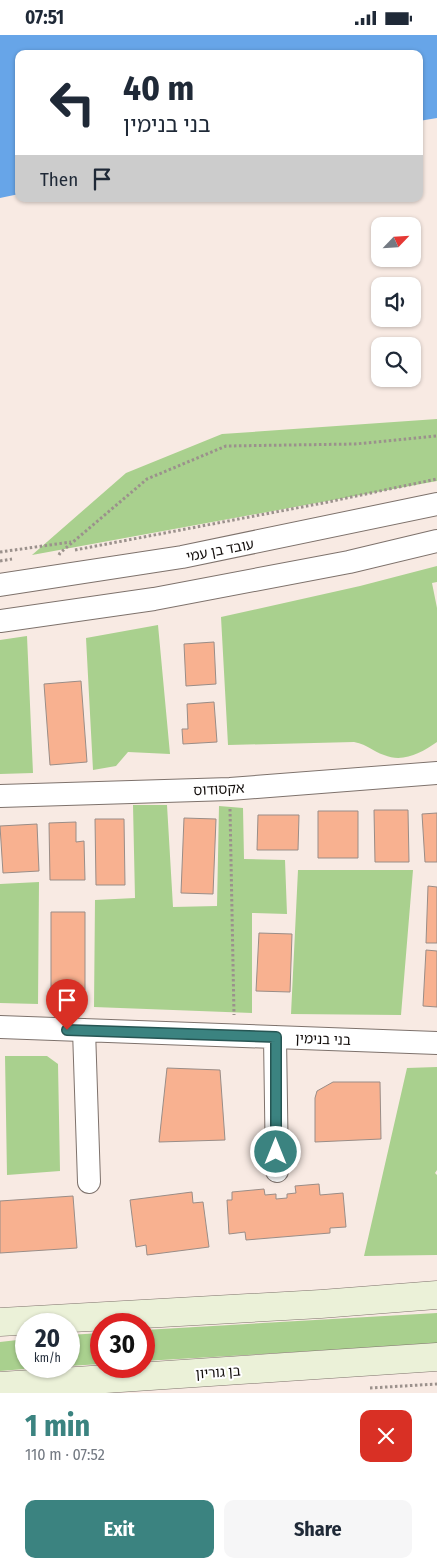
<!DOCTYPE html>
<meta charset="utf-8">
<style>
body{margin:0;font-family:"Fira Sans Condensed","Noto Sans Hebrew",sans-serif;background:#f6f6f7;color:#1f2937;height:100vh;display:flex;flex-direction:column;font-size:19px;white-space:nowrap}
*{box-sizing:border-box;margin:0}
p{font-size:16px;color:#747a83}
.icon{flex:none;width:28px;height:28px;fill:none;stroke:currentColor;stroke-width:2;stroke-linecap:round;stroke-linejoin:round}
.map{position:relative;height:1358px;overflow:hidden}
.panel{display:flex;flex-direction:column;background:#fff;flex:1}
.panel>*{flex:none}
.guide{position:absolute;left:15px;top:15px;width:408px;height:152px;border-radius:10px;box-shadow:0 1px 4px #0004;background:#fff;color:#1f2937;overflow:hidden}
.needle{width:32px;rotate:65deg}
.tools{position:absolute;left:371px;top:182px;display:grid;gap:10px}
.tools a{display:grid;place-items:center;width:50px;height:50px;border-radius:10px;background:#fff;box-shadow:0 1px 4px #0004;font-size:25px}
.speed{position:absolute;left:15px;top:1278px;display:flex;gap:10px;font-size:25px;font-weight:700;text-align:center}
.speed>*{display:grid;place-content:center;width:65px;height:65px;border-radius:50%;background:#fff;box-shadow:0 1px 4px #0004;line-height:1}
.speed small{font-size:12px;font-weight:400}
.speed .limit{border:8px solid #d22;background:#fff;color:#111}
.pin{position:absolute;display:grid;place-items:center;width:42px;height:42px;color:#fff;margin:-51px -21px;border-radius:50% 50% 50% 0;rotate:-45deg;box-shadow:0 0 5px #0007}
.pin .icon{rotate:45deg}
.me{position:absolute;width:55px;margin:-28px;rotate:0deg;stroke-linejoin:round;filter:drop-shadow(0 0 4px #0008)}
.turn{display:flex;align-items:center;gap:18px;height:105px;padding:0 25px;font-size:22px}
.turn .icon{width:65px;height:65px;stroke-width:2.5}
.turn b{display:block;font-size:35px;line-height:42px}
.then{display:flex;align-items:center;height:48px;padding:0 25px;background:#0003;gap:10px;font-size:19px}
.round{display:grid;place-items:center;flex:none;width:52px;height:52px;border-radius:10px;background:#f6f6f7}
.head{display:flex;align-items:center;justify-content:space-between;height:85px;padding:0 25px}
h1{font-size:30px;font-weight:700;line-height:38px;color:#3b8380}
.action{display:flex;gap:10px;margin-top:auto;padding:10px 25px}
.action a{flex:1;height:58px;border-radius:10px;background:#3b8380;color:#fff;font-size:20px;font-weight:700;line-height:58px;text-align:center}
.action a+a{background:#f6f6f7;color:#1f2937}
.status{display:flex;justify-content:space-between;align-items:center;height:35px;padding:0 25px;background:#fff;direction:ltr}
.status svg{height:14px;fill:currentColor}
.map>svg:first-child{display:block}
</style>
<div class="status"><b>07:51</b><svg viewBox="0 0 49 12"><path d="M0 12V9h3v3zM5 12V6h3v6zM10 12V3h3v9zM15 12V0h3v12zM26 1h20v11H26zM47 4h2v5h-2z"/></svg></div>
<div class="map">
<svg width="437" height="1358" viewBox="0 0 437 1358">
<rect width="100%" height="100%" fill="#f8eae3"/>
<path fill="#a9d08e" d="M437 384V446L32 520 126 438 222 399Z
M437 531V547L432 548 437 573V707C421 718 403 728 384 720 372 716 369 710 354 707L228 710 221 582 360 551Z
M158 590 170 719 128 717 116 731 93 735 86 603Z
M27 601 33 738 0 739V605Z
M133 770H167L173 872 217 871 219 771 243 773 244 824 285 825 287 879 252 878V978L94 972 95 865 135 863Z
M298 835H413L401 980 291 979Z
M39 847 38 969 0 968V849Z
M5 1021H47L58 1029 60 1136 7 1140Z
M437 1032V1135L435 1138 437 1140V1220L364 1221 407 1033Z
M437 1278V1309L144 1326V1295Z
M101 1298V1329L69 1331V1300Z
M26 1304V1331H62L0 1336V1307Z"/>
<path fill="#67a5e8" d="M0 0H437V83L419 86V19H19V159L0 163Z"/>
<path fill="#f8b190" stroke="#9a8d87" d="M214 607 216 649 186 651 184 609Z
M81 646 87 727 50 730 44 649Z
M214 667 217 707 183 709 182 694H188L187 669Z
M374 775H408L409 827H375Z
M318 776H358V823H318Z
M437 778V827H425L422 779Z
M258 780H299L298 815H257Z
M184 783 216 784 213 859 181 858Z
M95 784H124L125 850H96Z
M76 787V807L84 806 85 845H50L49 788Z
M37 789 39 836 3 838 0 791Z
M428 851 437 852V908H426Z
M51 877H85V955H51Z
M259 898 292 899 290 957 256 956Z
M426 915 437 916V972L423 971Z
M167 1033 220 1035 225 1105 159 1107Z
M333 1047H380L381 1104 315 1107V1063L317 1056Z
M319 1149 320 1160 343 1158 346 1192 330 1193V1198L246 1205 245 1197 229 1199 227 1165H232V1157L264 1154 265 1160 276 1159V1164L287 1163V1159L296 1158 295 1151Z
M192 1157 193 1168 203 1167 209 1212 147 1220 146 1210 136 1212 130 1165Z
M73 1161 77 1213 0 1218V1166Z"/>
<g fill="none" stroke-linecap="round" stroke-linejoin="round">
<g stroke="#7e726c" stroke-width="24">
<path id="minor" d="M0 550 182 522 437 469
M0 586 154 564 349 527 437 506
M0 761 230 754 437 738
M0 992 437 1008
M84 995 89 1147
M275 1002 277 1136"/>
</g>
<g stroke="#7e726c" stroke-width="29">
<path id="secondary" d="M0 1287 321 1269 437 1260
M0 1351 437 1322"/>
</g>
<path stroke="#9b918c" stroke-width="3" stroke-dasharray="2.5 2.5" stroke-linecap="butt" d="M75 515 323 468 437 444
M0 517 71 507
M59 520 60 518 147 444 226 411 355 409 437 401
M0 526 12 524
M230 774 234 980
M370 1353 437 1349"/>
<use href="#minor" stroke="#fff" stroke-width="22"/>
<use href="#secondary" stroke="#ebf1d8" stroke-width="28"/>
</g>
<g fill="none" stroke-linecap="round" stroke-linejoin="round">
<g stroke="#265553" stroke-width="12">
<path id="route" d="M67 995 276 1002V1117"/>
</g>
<use href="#route" stroke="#3b8380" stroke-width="9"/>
</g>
<g text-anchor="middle" stroke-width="4" stroke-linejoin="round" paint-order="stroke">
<g font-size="14" fill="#140f0d" stroke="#fff">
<text transform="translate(220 515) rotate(-11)" y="5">עובד בן עמי</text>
<text transform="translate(219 754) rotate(-3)" y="5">אקסודוס</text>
<text transform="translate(323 1004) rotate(2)" y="5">בני בנימין</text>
<text transform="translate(218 1337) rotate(-4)" y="5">בן גוריון</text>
</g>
</g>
</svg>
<div class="tools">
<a><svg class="needle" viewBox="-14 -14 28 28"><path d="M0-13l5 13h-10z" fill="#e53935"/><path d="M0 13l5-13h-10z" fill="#747a83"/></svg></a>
<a><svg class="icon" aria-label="sound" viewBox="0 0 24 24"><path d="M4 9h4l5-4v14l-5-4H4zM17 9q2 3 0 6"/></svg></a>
<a><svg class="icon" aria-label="search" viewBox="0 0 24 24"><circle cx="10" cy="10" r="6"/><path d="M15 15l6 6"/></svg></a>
</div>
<div class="speed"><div>20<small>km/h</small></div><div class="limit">30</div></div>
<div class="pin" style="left:67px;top:995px;background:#d93025"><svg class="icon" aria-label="arrive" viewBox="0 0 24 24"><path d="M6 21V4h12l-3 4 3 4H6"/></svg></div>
<svg class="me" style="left:276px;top:1117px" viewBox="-20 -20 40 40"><circle r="17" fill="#3b8380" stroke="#fff" stroke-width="3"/><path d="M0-11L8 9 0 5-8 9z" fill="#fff"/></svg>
<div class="guide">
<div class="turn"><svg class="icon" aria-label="left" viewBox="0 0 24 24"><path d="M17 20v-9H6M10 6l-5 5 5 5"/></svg><div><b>40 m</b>בני בנימין</div></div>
<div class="then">Then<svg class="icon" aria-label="arrive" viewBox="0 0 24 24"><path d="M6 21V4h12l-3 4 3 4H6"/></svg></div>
</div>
</div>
<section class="panel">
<div class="head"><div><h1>1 min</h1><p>110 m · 07:52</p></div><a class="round" style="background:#d93025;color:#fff"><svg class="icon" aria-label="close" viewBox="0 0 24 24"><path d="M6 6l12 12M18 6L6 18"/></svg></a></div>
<div class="action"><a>Exit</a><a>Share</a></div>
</section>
